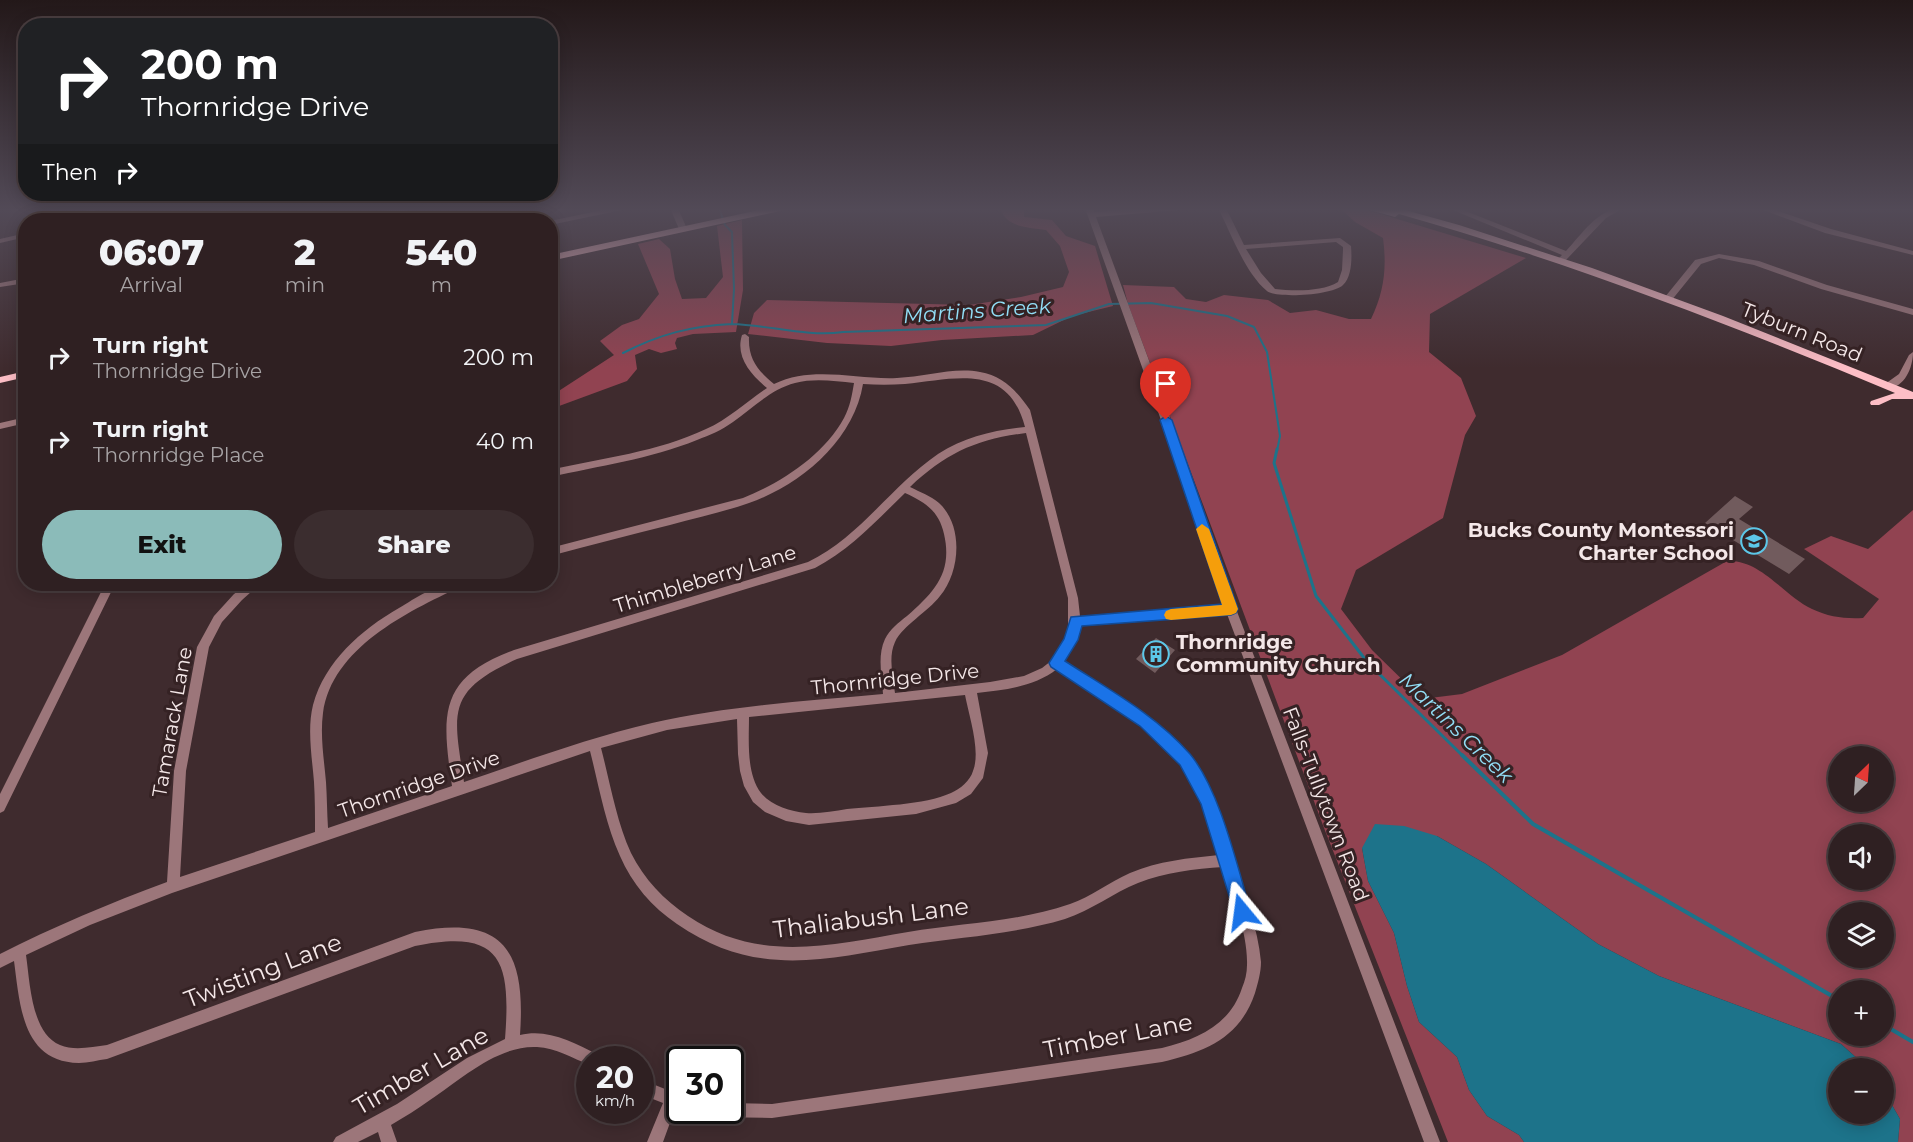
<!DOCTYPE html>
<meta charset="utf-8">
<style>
body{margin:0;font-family:Montserrat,sans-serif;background:#3b2d2f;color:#f1f3f6;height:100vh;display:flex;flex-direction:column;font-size:22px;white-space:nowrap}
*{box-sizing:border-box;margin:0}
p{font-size:20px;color:#a7a3a5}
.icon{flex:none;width:33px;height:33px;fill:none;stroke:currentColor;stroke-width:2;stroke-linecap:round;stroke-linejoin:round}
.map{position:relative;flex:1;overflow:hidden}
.sheet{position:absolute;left:18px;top:213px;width:540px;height:378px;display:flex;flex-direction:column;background:#2f2022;border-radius:24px;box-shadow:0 3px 15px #0003,0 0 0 2px #4a3e40}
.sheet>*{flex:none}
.guide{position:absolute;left:18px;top:18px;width:540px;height:183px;border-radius:24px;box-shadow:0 3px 15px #0003,0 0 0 2px #4a3e40;background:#202124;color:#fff;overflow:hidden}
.needle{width:39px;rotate:25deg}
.buttons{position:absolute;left:1828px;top:746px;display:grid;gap:12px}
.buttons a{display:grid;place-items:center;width:66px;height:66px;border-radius:50%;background:#2f2022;box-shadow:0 3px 15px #0003,0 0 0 2px #4a3e40;font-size:30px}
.speed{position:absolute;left:576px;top:1046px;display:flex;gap:12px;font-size:30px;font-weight:700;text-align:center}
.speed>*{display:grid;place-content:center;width:78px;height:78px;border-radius:50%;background:#2f2022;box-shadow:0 3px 15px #0003,0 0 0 2px #4a3e40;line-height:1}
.speed small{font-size:15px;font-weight:400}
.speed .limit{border:3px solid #111;border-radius:9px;background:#fff;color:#111}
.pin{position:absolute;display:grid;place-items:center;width:51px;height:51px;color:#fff;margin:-62px -26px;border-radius:50% 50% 50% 0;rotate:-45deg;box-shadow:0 0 6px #0007}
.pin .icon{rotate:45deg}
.me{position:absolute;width:66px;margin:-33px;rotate:344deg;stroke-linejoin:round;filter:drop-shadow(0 0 4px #0008)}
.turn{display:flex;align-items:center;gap:21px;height:126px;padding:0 24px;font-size:27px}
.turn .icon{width:78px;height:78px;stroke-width:2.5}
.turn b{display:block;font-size:42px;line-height:51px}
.then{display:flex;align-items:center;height:57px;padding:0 24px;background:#0003;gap:12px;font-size:22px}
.eta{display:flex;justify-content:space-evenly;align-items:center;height:102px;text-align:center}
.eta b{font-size:36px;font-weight:800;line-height:42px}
.button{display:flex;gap:12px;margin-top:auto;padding:12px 24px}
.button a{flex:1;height:69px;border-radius:36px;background:#8bbbb9;color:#111;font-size:24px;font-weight:800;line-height:69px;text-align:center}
.button a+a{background:#3b2d2f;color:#f1f3f6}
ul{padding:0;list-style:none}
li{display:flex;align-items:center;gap:18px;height:84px;padding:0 24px}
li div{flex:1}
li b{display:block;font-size:22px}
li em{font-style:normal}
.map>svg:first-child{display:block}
</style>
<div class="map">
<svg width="1913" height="1142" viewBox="0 0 1913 1142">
<rect width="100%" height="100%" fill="#3f2b2e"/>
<path fill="#914351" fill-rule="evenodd" d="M1000 208H1024V217L1052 220 1066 236 1095 246 1113 306 1072 316 1033 335 942 340 891 346 827 343 748 334 754 313 767 300 969 305 1021 297 1063 287 1069 272 1060 246 1046 230C1027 227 1007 228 1000 208Z
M1340 208H1361L1526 258 1430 314 1429 352 1461 378 1476 416 1465 435 1443 518 1356 570 1341 609 1372 650 1422 699 1462 694 1562 655 1727 561C1761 559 1784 596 1812 609 1829 617 1845 619 1863 618L1879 599 1804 549 1831 536 1868 549 1913 510V1142H1898L1900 1119 1884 1091V1068H1868L1841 1044 1659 976 1598 944 1486 864 1437 836 1362 848 1368 881 1394 933 1407 986 1419 1022 1457 1057 1469 1090 1487 1116 1519 1135 1524 1142H1448L1324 828 1128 304 1123 285 1174 287 1186 299 1206 302 1224 295 1268 300 1290 313 1316 310 1349 319H1371C1384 292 1387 268 1383 238L1355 222ZM1839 756H1884V801H1839ZM1839 834H1884V879H1839ZM1839 912H1884V957H1839ZM1839 990H1884V1035H1839Z
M742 220 743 290 736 332 693 334 677 338 675 343 677 349 661 353 649 349 635 355 637 369 627 381 551 409V396L614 355 600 341 622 325 639 319 659 294 638 244 659 239 670 249 675 279 682 299 706 298 723 277 717 226Z"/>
<path fill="#1d738a" d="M1375 824 1404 826 1437 836 1486 864 1598 944 1659 976 1841 1044 1868 1068H1839V1113H1884V1091L1900 1119 1898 1142H1524L1519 1135 1487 1116 1469 1090 1457 1057 1419 1022 1407 986 1394 933 1368 881 1362 848Z"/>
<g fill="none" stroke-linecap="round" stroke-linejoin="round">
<path stroke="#1d738a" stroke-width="2" d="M719 208 725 225 732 232 734 289 732 324C769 325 806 337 843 332L1046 325 1109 304 1151 303 1227 316 1254 327 1267 352 1280 436 1277 451
M623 353C660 334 691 326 732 324"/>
<path stroke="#1d738a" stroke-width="3" d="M1277 449 1274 463 1316 596 1368 663 1464 757"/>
<path stroke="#1d738a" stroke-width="4" d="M1462 755 1533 824 1839 1000
M1884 1025 1913 1042"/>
</g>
<path fill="#715b5d" d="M1735 496 1753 507 1739 519 1805 559 1789 574 1705 523Z
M1156 638 1175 650 1155 673 1136 659Z"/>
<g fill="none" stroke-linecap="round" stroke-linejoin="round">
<path fill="#9c767a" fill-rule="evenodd" d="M87 208H95L92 220H85Z
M225 208H236L206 220H196Z
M397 208H412L408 210 354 220H341L345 218Z
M612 208H626L622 210 550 225V221Z
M670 208H678L687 229 686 231H683L679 229Z
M1085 208H1093L1094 212 1152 208H1183L1179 210 1096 217 1171 420 1236 609 1440 1142H1424L1227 614 1079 625 1073 648 1064 662C1107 688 1154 714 1187 753 1213 783 1222 824 1234 861 1244 894 1258 927 1261 962 1261 972 1258 983 1255 993 1240 1038 1205 1052 1162 1062L772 1118 709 1117 704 1115 702 1110H730V1103L772 1104 1162 1048C1198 1039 1230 1025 1242 988 1245 981 1247 973 1247 965 1248 933 1233 898 1223 867 1195 869 1165 872 1138 883 1113 893 1092 910 1065 919 1015 934 961 937 909 945 823 960 755 978 677 924 652 907 632 884 620 856 605 823 599 786 590 751L172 893 90 925 26 955C30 982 31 1033 60 1045 74 1051 92 1047 107 1045L415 932C504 914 526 951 520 1035 547 1028 573 1042 597 1054L599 1059H590V1065C572 1058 556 1048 537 1047 498 1045 461 1079 430 1100 418 1109 404 1117 391 1125L397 1142H381L378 1132 358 1142H333L336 1137 397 1104 467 1058 505 1039C511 961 502 928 415 946L107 1059C98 1060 88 1063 79 1063 22 1062 20 1005 14 961L0 968V954C53 927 110 903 167 882L174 771 197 647 214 616 234 594 248 584H260L242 600 222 622 209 647 186 771 180 877 315 832C315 815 315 799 314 782 312 757 307 729 313 705 325 661 361 630 399 608 417 597 440 581 461 584L460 587C407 612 332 648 323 713 320 736 324 759 326 782 327 797 327 813 328 828L452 786C442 716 437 678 514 650L808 562C860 537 891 486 938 454 964 437 994 430 1025 427 1008 362 955 379 905 384 891 385 877 385 863 384 854 440 801 485 749 503 723 512 696 518 670 525 630 535 590 545 550 556V548L743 498C781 483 824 455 844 418 850 407 852 395 854 383 835 381 814 378 795 383 771 389 753 408 733 422 722 430 710 435 697 440 650 459 599 466 550 477V470C602 458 658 452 706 429 729 419 747 401 767 388 751 375 735 357 742 335L745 334 749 337C748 359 758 371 774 384 813 365 857 380 897 378 925 377 953 367 980 372 1003 376 1017 391 1030 410L1078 598 1080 616 1224 605 1161 420ZM1026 433 1068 598V630L1063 646 1051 661 1042 668 1024 676 990 682 895 693C893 677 888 657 895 642 903 625 928 612 940 596 960 572 964 526 939 503 931 496 920 492 910 487 946 453 977 439 1026 433ZM905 493C925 502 939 511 944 534 953 573 934 592 907 616 898 623 890 629 885 639 877 656 882 676 883 694 806 701 727 706 652 723 588 738 526 761 464 782 453 712 446 691 517 659L815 568C850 550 877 520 905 493ZM1057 669C1107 700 1167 731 1195 786 1206 808 1212 832 1219 855 1189 858 1158 861 1130 873 1109 882 1091 897 1070 904 1018 922 962 923 908 932 830 945 759 964 688 916 664 900 644 879 631 853 616 820 610 782 601 748L667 730 737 719 738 754 740 771 744 786 753 802 765 812 786 821 809 825 916 814 956 803 971 794 983 778 988 753 977 693C1004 690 1034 687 1057 669ZM965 695C969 716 981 751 973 771 970 781 960 789 951 793 925 805 876 806 847 809 834 811 819 814 806 813 790 811 772 806 761 793 746 773 749 741 749 717Z
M1218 208H1226L1244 245 1340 238 1351 246C1352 258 1352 277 1343 285 1333 295 1277 299 1267 291 1245 273 1231 233 1218 208ZM1336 242 1343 247V250L1342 270 1338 282C1322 292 1293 291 1275 289L1261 273 1246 249Z
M1448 208H1458L1566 251C1582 234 1599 207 1624 208L1606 218 1566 260H1563L1559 258 1562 255Z
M1758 208H1769L1831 229 1913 251V255L1825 233Z
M26 233V237L0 243V239Z
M1719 254 1759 261 1827 285 1913 309V315L1821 289 1754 265 1719 258 1701 264 1671 301H1665V297L1695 260Z
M26 278V283L0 287V283Z
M1913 352C1913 368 1904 390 1885 388L1884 386 1885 384 1899 374 1909 355Z
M26 417V423L0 429V423Z
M105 584H115L4 811 0 813V794Z
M640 1079 680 1095V1110H681H680L675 1109 663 1142H647L663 1103 640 1094Z"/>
<path fill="#fdbec6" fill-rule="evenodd" d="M769 208H784L780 211 550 261V255Z
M1368 208H1398L1459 225 1592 268 1723 316 1913 392V399H1892L1879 405H1871L1870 403 1871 401 1895 393C1732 325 1568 262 1399 214L1395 217 1369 210Z
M26 371V377L0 383V377Z"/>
</g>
<linearGradient id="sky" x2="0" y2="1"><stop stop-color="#231819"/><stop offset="0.57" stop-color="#524a57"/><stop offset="1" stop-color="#524a57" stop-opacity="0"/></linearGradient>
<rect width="1913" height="368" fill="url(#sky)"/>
<path fill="#1a73e8" stroke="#114b97" stroke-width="1.5" d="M1166 416 1172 420 1238 609 1236 613 1231 615 1082 626 1078 640 1065 661C1108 689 1156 715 1190 754 1220 790 1237 866 1251 912L1249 918 1242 920 1236 918 1234 912 1201 804 1180 765 1140 726 1051 667 1049 663 1064 639 1071 617 1222 604 1160 420Z"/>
<path fill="#f59e0b" d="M1202 524 1209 529 1238 609 1236 613 1231 615 1171 620 1166 619 1164 615 1166 611 1171 609 1222 605 1196 529Z"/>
<defs>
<g id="school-ring" transform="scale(1.35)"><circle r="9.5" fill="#352224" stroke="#5cc7e8" stroke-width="1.5"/><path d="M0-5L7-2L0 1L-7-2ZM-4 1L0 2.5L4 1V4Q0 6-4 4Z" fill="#5cc7e8"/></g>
<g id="building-ring" transform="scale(1.35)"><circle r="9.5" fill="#352224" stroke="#5cc7e8" stroke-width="1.5"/><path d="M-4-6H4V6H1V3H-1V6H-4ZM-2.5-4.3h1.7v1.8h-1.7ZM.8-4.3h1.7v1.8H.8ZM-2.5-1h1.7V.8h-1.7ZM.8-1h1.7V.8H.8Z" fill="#5cc7e8"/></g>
</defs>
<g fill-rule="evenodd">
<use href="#school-ring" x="1754" y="541"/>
<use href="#building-ring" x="1156" y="654"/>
</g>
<g text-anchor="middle" stroke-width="6" stroke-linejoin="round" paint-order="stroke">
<g font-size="20" fill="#f4e7e8" stroke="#352224">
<text transform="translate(1802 332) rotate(22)" y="7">Tyburn Road</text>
<text transform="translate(705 579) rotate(-17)" y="7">Thimbleberry Lane</text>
<text transform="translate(895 679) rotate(-6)" y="7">Thornridge Drive</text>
<text transform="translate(172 722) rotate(-80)" y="7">Tamarack Lane</text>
<text transform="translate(419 784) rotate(-19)" y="7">Thornridge Drive</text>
<text transform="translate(1326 804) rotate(69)" y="7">Falls-Tullytown Road</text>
</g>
<g font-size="20" font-weight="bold" fill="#f4e7e8" stroke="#352224" text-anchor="end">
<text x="1734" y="537">Bucks County Montessori<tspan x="1734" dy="23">Charter School</tspan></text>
<text x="1176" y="649" text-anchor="start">Thornridge<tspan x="1176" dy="23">Community Church</tspan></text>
</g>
<g font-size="21" font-style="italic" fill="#92def6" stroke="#352224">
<text transform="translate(977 311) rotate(-4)" y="7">Martins Creek</text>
<text transform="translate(1456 728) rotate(44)" y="7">Martins Creek</text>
</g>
<g font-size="24" fill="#f4e7e8" stroke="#352224">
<text transform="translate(871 918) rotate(-7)" y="8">Thaliabush Lane</text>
<text transform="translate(263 971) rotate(-21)" y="8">Twisting Lane</text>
<text transform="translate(1118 1036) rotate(-11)" y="8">Timber Lane</text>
<text transform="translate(421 1071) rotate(-30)" y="8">Timber Lane</text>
</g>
</g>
</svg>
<div class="buttons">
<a><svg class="needle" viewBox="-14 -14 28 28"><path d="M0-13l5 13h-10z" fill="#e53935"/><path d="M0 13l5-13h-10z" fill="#a7a3a5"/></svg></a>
<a><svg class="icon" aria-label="sound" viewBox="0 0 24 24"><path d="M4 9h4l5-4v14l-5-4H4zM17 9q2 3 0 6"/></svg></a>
<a><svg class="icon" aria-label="layers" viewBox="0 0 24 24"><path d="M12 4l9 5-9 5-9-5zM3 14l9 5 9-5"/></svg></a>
<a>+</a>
<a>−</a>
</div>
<div class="speed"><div>20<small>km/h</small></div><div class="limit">30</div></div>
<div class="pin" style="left:1166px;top:420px;background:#d93025"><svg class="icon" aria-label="arrive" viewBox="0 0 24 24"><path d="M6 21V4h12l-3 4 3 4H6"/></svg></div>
<svg class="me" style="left:1242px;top:912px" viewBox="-20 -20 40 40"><path d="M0-17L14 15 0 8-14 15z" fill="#1a73e8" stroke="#fff" stroke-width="4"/></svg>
<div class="guide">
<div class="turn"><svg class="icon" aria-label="right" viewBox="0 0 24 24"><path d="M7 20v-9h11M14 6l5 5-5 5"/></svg><div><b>200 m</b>Thornridge Drive</div></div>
<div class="then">Then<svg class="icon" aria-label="right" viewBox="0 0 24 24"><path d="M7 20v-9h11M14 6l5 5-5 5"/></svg></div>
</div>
<section class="sheet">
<div class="eta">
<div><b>06:07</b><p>Arrival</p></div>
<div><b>2</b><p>min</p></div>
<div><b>540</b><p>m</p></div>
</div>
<ul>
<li><svg class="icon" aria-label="right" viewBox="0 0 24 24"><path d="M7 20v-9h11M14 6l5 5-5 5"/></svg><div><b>Turn right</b><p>Thornridge Drive</p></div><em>200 m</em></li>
<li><svg class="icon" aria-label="right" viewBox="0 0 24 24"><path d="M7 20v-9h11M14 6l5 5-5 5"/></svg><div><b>Turn right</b><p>Thornridge Place</p></div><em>40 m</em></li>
</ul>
<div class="button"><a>Exit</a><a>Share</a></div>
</section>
</div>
